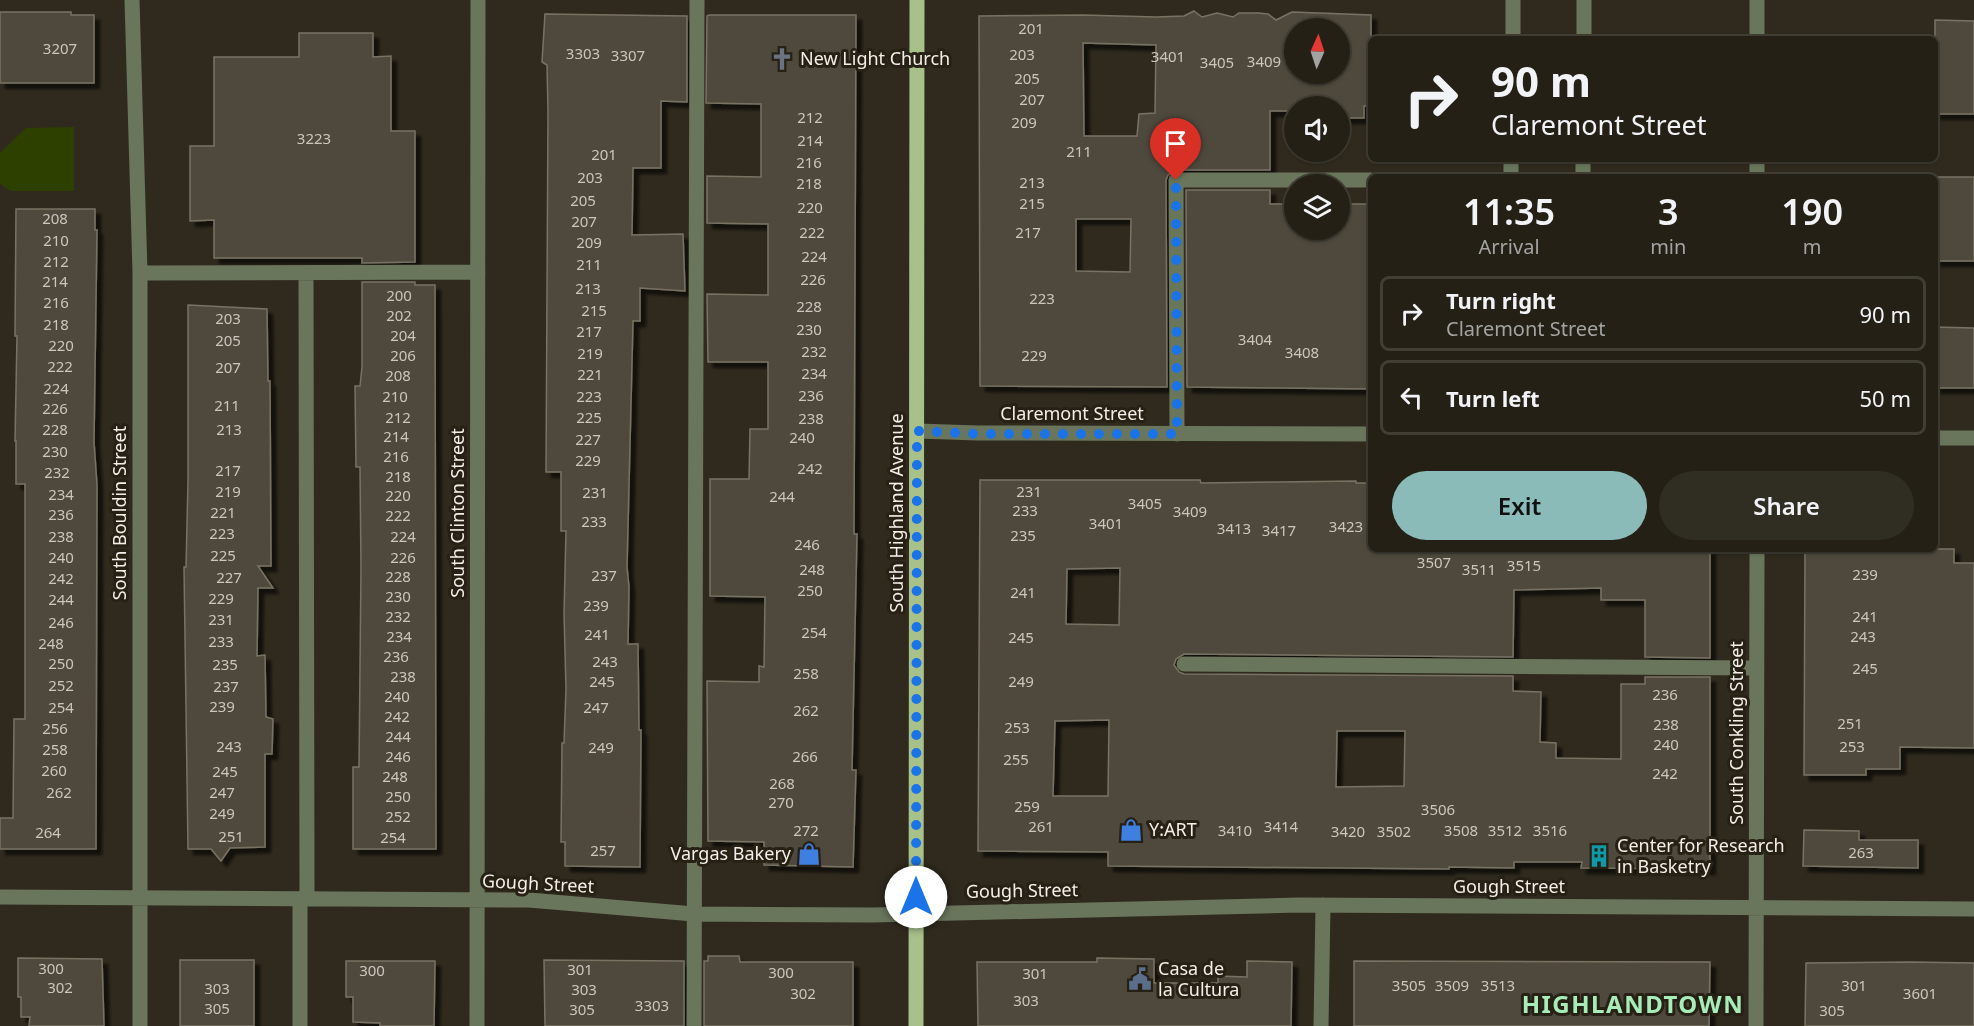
<!DOCTYPE html>
<style>
body{margin:0;font-family:"Noto Sans",sans-serif;background:#302d23;color:#f1f3f6;height:100vh;display:flex;flex-direction:column;font-size:22px;white-space:nowrap}
*{box-sizing:border-box;margin:0}
p{font-size:20px;color:#a3a3a1}
.icon{flex:none;width:33px;height:33px;fill:none;stroke:currentColor;stroke-width:2;stroke-linecap:round;stroke-linejoin:round}
.map{position:relative;flex:1;overflow:hidden}
.sheet{position:absolute;left:1368px;top:174px;width:570px;height:378px;display:flex;flex-direction:column;background:#242016;border-radius:9px;box-shadow:0 2px 4px #0004,0 0 0 2px #413e35}
.sheet>*{flex:none}
.banner{position:absolute;left:1368px;top:36px;width:570px;height:126px;border-radius:9px;box-shadow:0 2px 4px #0004,0 0 0 2px #413e35;background:#242016;color:#f1f3f6;overflow:hidden}
.needle{width:39px;rotate:3deg}
.fabs{position:absolute;left:1284px;top:18px;display:grid;gap:12px}
.fabs a{display:grid;place-items:center;width:66px;height:66px;border-radius:50%;background:#242016;box-shadow:0 2px 4px #0004,0 0 0 2px #413e35;font-size:30px}
.pin{position:absolute;display:grid;place-items:center;width:51px;height:51px;color:#fff;margin:-62px -26px;border-radius:50% 50% 50% 0;rotate:-45deg;box-shadow:0 0 6px #0007}
.pin .icon{rotate:45deg}
.me{position:absolute;width:66px;margin:-33px;rotate:0deg;stroke-linejoin:round;filter:drop-shadow(0 0 4px #0008)}
.turn{display:flex;align-items:center;gap:21px;height:126px;padding:0 24px;font-size:27px}
.turn .icon{width:78px;height:78px;stroke-width:2.5}
.turn b{display:block;font-size:42px;line-height:51px}
.eta{display:flex;justify-content:space-evenly;align-items:center;height:102px;text-align:center}
.eta b{font-size:36px;font-weight:600;line-height:42px}
.button{display:flex;gap:12px;margin-top:auto;padding:12px 24px}
.button a{flex:1;height:69px;border-radius:36px;background:#8bbbb9;color:#111;font-size:24px;font-weight:600;line-height:69px;text-align:center}
.button a+a{background:#302d23;color:#f1f3f6}
ul{padding:0;list-style:none}
li{display:flex;align-items:center;gap:18px;height:75px;margin:0 12px 9px;padding:0 12px;border:3px solid #413e35;border-radius:9px}
li div{flex:1}
li b{display:block;font-size:22px}
li em{font-style:normal}
.map>svg:first-child{display:block}
</style>
<div class="map">
<svg width="1974" height="1026" viewBox="0 0 1974 1026">
<defs>
<filter id="shadow"><feDropShadow dx="5.5" dy="5.5" stdDeviation="1.5" flood-color="#0009"/></filter>
</defs>
<rect width="100%" height="100%" fill="#302a1e"/>
<path fill="#2d4000" d="M74 127V191H12L5 188 0 183V153L26 128Z"/>
<path fill="#504a3d" stroke="#787264" stroke-width="1.5" fill-rule="evenodd" filter="url(#shadow)" d="M1194 11 1202 17 1217 13 1233 17 1239 13H1258L1268 14 1276 20 1292 12 1371 15V106H1364V118H1340V106H1294V111H1270V170H1176L1168 175 1166 180 1167 387 980 386 979 16 1083 15 1156 17 1184 16ZM1294 28H1340V74H1294ZM1083 43 1156 45 1155 113 1139 114 1137 136H1084ZM1076 219H1131L1130 272 1076 271Z
M0 12H71V15H94V83H0Z
M545 14 687 16V102L661 101V168H633L632 235 683 234 685 291 640 288V321H633L627 567 629 587 628 644H638L639 730H641L640 867 565 866V842H561L562 743H564L566 689 564 614 566 531H561V472H546L548 111 547 65 542 62Z
M709 15H856L854 534H857L852 770H856L853 867 764 865V842L708 841 707 681 759 682V666L764 667 765 597 710 596V479H749L750 429H768V362H708L707 294 768 295V224L707 223V176L761 177V104L706 103 707 16Z
M1935 20 1974 21V114H1935Z
M299 33H373V57L391 56V131H415V262L362 263V258H214V220L190 221V146H214V57H299Z
M1935 177H1974V261H1935Z
M1186 190H1270V204H1294V230H1340V204H1371V389L1187 387Z
M16 209H95V230H97L94 442 97 485 96 849H0V818H13L14 719H25V484H16V441H15L17 336H15Z
M362 282H415V285H435L436 849H353V767H359L361 568 360 467H356L355 386H360L362 367Z
M188 305 267 309 268 381H270L271 566H258L273 588H258L257 656 265 655 266 717 273 719 272 754H265V847L230 848 221 861 211 849H188L184 567H186L188 481Z
M1935 327 1974 328V388H1935Z
M980 480H1200L1201 483 1356 481V483H1371V549H1710V658L1645 657V600H1601V588L1514 590 1513 657 1184 654 1176 659 1174 665 1179 672 1184 674 1513 676V691L1541 692 1540 742 1556 743V758L1621 759V684H1645V677H1710V869L1581 868 1582 862H1514V868L1449 867V869L1108 866V852L978 851ZM1120 568 1119 625 1066 624 1067 569ZM1109 720 1108 796H1053L1055 721ZM1337 731H1405L1404 786 1336 787Z
M1805 549H1954V563H1974V748L1900 747V769H1866V775H1804Z
M1804 830 1859 831V840H1918V868L1803 866Z
M708 956H739L740 962H853V1026H704V961H708Z
M18 958 102 959 104 1026H29L30 1017H21V997H18Z
M1097 958 1154 959V983H1218V976L1247 977V961L1292 962 1291 1026H978L977 962H1097Z
M180 960H254V1026H180Z
M544 960 684 961V1026H545Z
M346 961H435L434 1026H380V1023L353 1022V997H346Z
M1354 961 1710 962 1709 1026H1354Z
M1910 962 1974 963V1026H1805L1806 963Z"/>
<g fill="none" stroke-linecap="round" stroke-linejoin="round">
<path stroke="#6a765c" stroke-width="15" d="M132 0 140 273V1026
M1757 0V39
M1513 39V0
M1584 39V0
M1757 159V177
M1511 177V159
M1583 177V159
M140 273 478 272
M306 273 307 899
M917 431 978 433 1371 434
M1177 434 1176 180H1371
M1935 438H1974
M1184 664 1756 668
M0 897 529 900 694 914 873 915 1299 905 1974 909
M300 1026V899
M477 1026 478 0
M694 1026 697 0
M1321 1026 1323 905
M1756 1026 1757 549"/>
<path stroke="#a8c18b" stroke-width="15" d="M916 1026 917 0"/>
</g>
<g fill="none" stroke-linecap="round" stroke-linejoin="round">
<path stroke="#1a73e8" stroke-width="10" stroke-dasharray="0 18" d="M916 897 917 431 978 434H1177L1176 180"/>
</g>
<defs>
<g id="church-bare" transform="scale(1.8)"><path d="M-1.2-6h2.4v3.5h3.3v2.4h-3.3V6h-2.4V-.1h-3.3v-2.4h3.3Z" fill="#6b7280" stroke="#262015" stroke-width="2.5" paint-order="stroke"/></g>
<g id="shop-bare" transform="scale(1.8)"><path d="M-5-2.5h2.3a2.7 3.5 0 0 1 5.4 0H5L5.5 6h-11ZM-1.5-2.5h3a1.5 2.3 0 0 0-3 0Z" fill="#3f7fe0" stroke="#262015" stroke-width="2.5" paint-order="stroke"/></g>
<g id="building-bare" transform="scale(1.8)"><path d="M-4-6H4V6H1V3H-1V6H-4ZM-2.5-4.3h1.7v1.8h-1.7ZM.8-4.3h1.7v1.8H.8ZM-2.5-1h1.7V.8h-1.7ZM.8-1h1.7V.8H.8Z" fill="#0f9aa8" stroke="#262015" stroke-width="2.5" paint-order="stroke"/></g>
<g id="civic-bare" transform="scale(1.8)"><path d="M-.6-6.5H3V-4.5H.6V-3L4-1V1h2V6H-6V1h2V-1L-.6-3ZM-1.2 2.5V6h2.4V2.5Z" fill="#5c6f8a" stroke="#262015" stroke-width="2.5" paint-order="stroke"/></g>
</defs>
<g fill-rule="evenodd">
<use href="#church-bare" x="782" y="59"/>
<use href="#shop-bare" x="1131" y="830"/>
<use href="#shop-bare" x="809" y="854"/>
<use href="#building-bare" x="1599" y="856"/>
<use href="#civic-bare" x="1140" y="979"/>
</g>
<g text-anchor="middle" stroke-width="6" stroke-linejoin="round" paint-order="stroke">
<g font-size="15" fill="#cac6bd">
<text x="1031" y="34">201</text>
<text x="60" y="54">3207</text>
<text x="583" y="59">3303</text>
<text x="1022" y="60">203</text>
<text x="628" y="61">3307</text>
<text x="1168" y="62">3401</text>
<text x="1264" y="67">3409</text>
<text x="1217" y="68">3405</text>
<text x="1027" y="84">205</text>
<text x="1032" y="105">207</text>
<text x="810" y="123">212</text>
<text x="1024" y="128">209</text>
<text x="314" y="144">3223</text>
<text x="810" y="146">214</text>
<text x="1079" y="157">211</text>
<text x="604" y="160">201</text>
<text x="809" y="168">216</text>
<text x="590" y="183">203</text>
<text x="1032" y="188">213</text>
<text x="809" y="189">218</text>
<text x="583" y="206">205</text>
<text x="1032" y="209">215</text>
<text x="810" y="213">220</text>
<text x="55" y="224">208</text>
<text x="584" y="227">207</text>
<text x="812" y="238">222</text>
<text x="1028" y="238">217</text>
<text x="56" y="246">210</text>
<text x="589" y="248">209</text>
<text x="814" y="262">224</text>
<text x="56" y="267">212</text>
<text x="589" y="270">211</text>
<text x="813" y="285">226</text>
<text x="55" y="287">214</text>
<text x="588" y="294">213</text>
<text x="399" y="301">200</text>
<text x="1042" y="304">223</text>
<text x="56" y="308">216</text>
<text x="809" y="312">228</text>
<text x="594" y="316">215</text>
<text x="399" y="321">202</text>
<text x="228" y="324">203</text>
<text x="56" y="330">218</text>
<text x="809" y="335">230</text>
<text x="589" y="337">217</text>
<text x="403" y="341">204</text>
<text x="1255" y="345">3404</text>
<text x="228" y="346">205</text>
<text x="61" y="351">220</text>
<text x="814" y="357">232</text>
<text x="1302" y="358">3408</text>
<text x="590" y="359">219</text>
<text x="403" y="361">206</text>
<text x="1034" y="361">229</text>
<text x="60" y="372">222</text>
<text x="228" y="373">207</text>
<text x="814" y="379">234</text>
<text x="590" y="380">221</text>
<text x="398" y="381">208</text>
<text x="56" y="394">224</text>
<text x="811" y="401">236</text>
<text x="395" y="402">210</text>
<text x="589" y="402">223</text>
<text x="227" y="411">211</text>
<text x="55" y="414">226</text>
<text x="398" y="423">212</text>
<text x="589" y="423">225</text>
<text x="811" y="424">238</text>
<text x="55" y="435">228</text>
<text x="229" y="435">213</text>
<text x="396" y="442">214</text>
<text x="802" y="443">240</text>
<text x="588" y="445">227</text>
<text x="55" y="457">230</text>
<text x="396" y="462">216</text>
<text x="588" y="466">229</text>
<text x="810" y="474">242</text>
<text x="228" y="476">217</text>
<text x="57" y="478">232</text>
<text x="398" y="482">218</text>
<text x="228" y="497">219</text>
<text x="1029" y="497">231</text>
<text x="595" y="498">231</text>
<text x="61" y="500">234</text>
<text x="398" y="501">220</text>
<text x="782" y="502">244</text>
<text x="1145" y="509">3405</text>
<text x="1025" y="516">233</text>
<text x="1190" y="517">3409</text>
<text x="223" y="518">221</text>
<text x="61" y="520">236</text>
<text x="398" y="521">222</text>
<text x="594" y="527">233</text>
<text x="1106" y="529">3401</text>
<text x="1346" y="532">3423</text>
<text x="1234" y="534">3413</text>
<text x="1279" y="536">3417</text>
<text x="222" y="539">223</text>
<text x="1023" y="541">235</text>
<text x="61" y="542">238</text>
<text x="403" y="542">224</text>
<text x="807" y="550">246</text>
<text x="223" y="561">225</text>
<text x="61" y="563">240</text>
<text x="403" y="563">226</text>
<text x="1434" y="568">3507</text>
<text x="1524" y="571">3515</text>
<text x="812" y="575">248</text>
<text x="1479" y="575">3511</text>
<text x="1865" y="580">239</text>
<text x="604" y="581">237</text>
<text x="398" y="582">228</text>
<text x="229" y="583">227</text>
<text x="61" y="584">242</text>
<text x="810" y="596">250</text>
<text x="1023" y="598">241</text>
<text x="398" y="602">230</text>
<text x="221" y="604">229</text>
<text x="61" y="605">244</text>
<text x="596" y="611">239</text>
<text x="398" y="622">232</text>
<text x="1865" y="622">241</text>
<text x="221" y="625">231</text>
<text x="61" y="628">246</text>
<text x="814" y="638">254</text>
<text x="597" y="640">241</text>
<text x="399" y="642">234</text>
<text x="1863" y="642">243</text>
<text x="1021" y="643">245</text>
<text x="221" y="647">233</text>
<text x="51" y="649">248</text>
<text x="396" y="662">236</text>
<text x="605" y="667">243</text>
<text x="61" y="669">250</text>
<text x="225" y="670">235</text>
<text x="1865" y="674">245</text>
<text x="806" y="679">258</text>
<text x="403" y="682">238</text>
<text x="602" y="687">245</text>
<text x="1021" y="687">249</text>
<text x="61" y="691">252</text>
<text x="226" y="692">237</text>
<text x="1665" y="700">236</text>
<text x="397" y="702">240</text>
<text x="222" y="712">239</text>
<text x="61" y="713">254</text>
<text x="596" y="713">247</text>
<text x="806" y="716">262</text>
<text x="397" y="722">242</text>
<text x="1850" y="729">251</text>
<text x="1666" y="730">238</text>
<text x="1017" y="733">253</text>
<text x="55" y="734">256</text>
<text x="398" y="742">244</text>
<text x="1666" y="750">240</text>
<text x="229" y="752">243</text>
<text x="1852" y="752">253</text>
<text x="601" y="753">249</text>
<text x="55" y="755">258</text>
<text x="398" y="762">246</text>
<text x="805" y="762">266</text>
<text x="1016" y="765">255</text>
<text x="54" y="776">260</text>
<text x="225" y="777">245</text>
<text x="1665" y="779">242</text>
<text x="395" y="782">248</text>
<text x="782" y="789">268</text>
<text x="59" y="798">262</text>
<text x="222" y="798">247</text>
<text x="398" y="802">250</text>
<text x="781" y="808">270</text>
<text x="1027" y="812">259</text>
<text x="1438" y="815">3506</text>
<text x="222" y="819">249</text>
<text x="398" y="822">252</text>
<text x="1041" y="832">261</text>
<text x="1281" y="832">3414</text>
<text x="806" y="836">272</text>
<text x="1235" y="836">3410</text>
<text x="1461" y="836">3508</text>
<text x="1505" y="836">3512</text>
<text x="1550" y="836">3516</text>
<text x="1348" y="837">3420</text>
<text x="1394" y="837">3502</text>
<text x="48" y="838">264</text>
<text x="231" y="842">251</text>
<text x="393" y="843">254</text>
<text x="603" y="856">257</text>
<text x="1861" y="858">263</text>
<text x="51" y="974">300</text>
<text x="580" y="975">301</text>
<text x="372" y="976">300</text>
<text x="781" y="978">300</text>
<text x="1035" y="979">301</text>
<text x="1409" y="991">3505</text>
<text x="1452" y="991">3509</text>
<text x="1498" y="991">3513</text>
<text x="1854" y="991">301</text>
<text x="60" y="993">302</text>
<text x="217" y="994">303</text>
<text x="584" y="995">303</text>
<text x="803" y="999">302</text>
<text x="1920" y="999">3601</text>
<text x="1026" y="1006">303</text>
<text x="652" y="1011">3303</text>
<text x="217" y="1014">305</text>
<text x="582" y="1015">305</text>
<text x="1832" y="1016">305</text>
</g>
<g font-size="18" fill="#f3efe8" stroke="#262015" text-anchor="start">
<text x="800" y="65">New Light Church</text>
<text x="1149" y="836">Y:ART</text>
<text x="1617" y="852">Center for Research<tspan x="1617" dy="21">in Basketry</tspan></text>
<text x="791" y="860" text-anchor="end">Vargas Bakery</text>
<text x="1158" y="975">Casa de<tspan x="1158" dy="21">la Cultura</tspan></text>
</g>
<g font-size="18" fill="#f3efe8" stroke="#262015">
<text x="1072" y="420">Claremont Street</text>
<text transform="translate(120 513) rotate(-90)" y="6">South Bouldin Street</text>
<text transform="translate(458 513) rotate(-90)" y="6">South Clinton Street</text>
<text transform="translate(897 513) rotate(-90)" y="6">South Highland Avenue</text>
<text transform="translate(1737 733) rotate(-90)" y="6">South Conkling Street</text>
<text transform="translate(538 884) rotate(3)" y="6">Gough Street</text>
<text x="1509" y="893">Gough Street</text>
<text transform="translate(1022 891) rotate(-1)" y="6">Gough Street</text>
</g>
<g font-size="24" font-weight="bold" letter-spacing="1.5" fill="#a8edb9" stroke="#262015">
<text x="1633" y="1013">HIGHLANDTOWN</text>
</g>
</g>
</svg>
<div class="fabs">
<a><svg class="needle" viewBox="-14 -14 28 28"><path d="M0-13l5 13h-10z" fill="#e53935"/><path d="M0 13l5-13h-10z" fill="#a3a3a1"/></svg></a>
<a><svg class="icon" aria-label="sound" viewBox="0 0 24 24"><path d="M4 9h4l5-4v14l-5-4H4zM17 9q2 3 0 6"/></svg></a>
<a><svg class="icon" aria-label="layers" viewBox="0 0 24 24"><path d="M12 4l9 5-9 5-9-5zM3 14l9 5 9-5"/></svg></a>
</div>
<div class="pin" style="left:1176px;top:180px;background:#d93025"><svg class="icon" aria-label="arrive" viewBox="0 0 24 24"><path d="M6 21V4h12l-3 4 3 4H6"/></svg></div>
<svg class="me" style="left:916px;top:897px" viewBox="-20 -20 40 40"><circle r="19" fill="#fff"/><path d="M0-13L10 11 0 6-10 11z" fill="#1a73e8"/></svg>
<div class="banner">
<div class="turn"><svg class="icon" aria-label="right" viewBox="0 0 24 24"><path d="M7 20v-9h11M14 6l5 5-5 5"/></svg><div><b>90 m</b>Claremont Street</div></div>
</div>
<section class="sheet">
<div class="eta">
<div><b>11:35</b><p>Arrival</p></div>
<div><b>3</b><p>min</p></div>
<div><b>190</b><p>m</p></div>
</div>
<ul>
<li><svg class="icon" aria-label="right" viewBox="0 0 24 24"><path d="M7 20v-9h11M14 6l5 5-5 5"/></svg><div><b>Turn right</b><p>Claremont Street</p></div><em>90 m</em></li>
<li><svg class="icon" aria-label="left" viewBox="0 0 24 24"><path d="M17 20v-9H6M10 6l-5 5 5 5"/></svg><div><b>Turn left</b></div><em>50 m</em></li>
</ul>
<div class="button"><a>Exit</a><a>Share</a></div>
</section>
</div>
